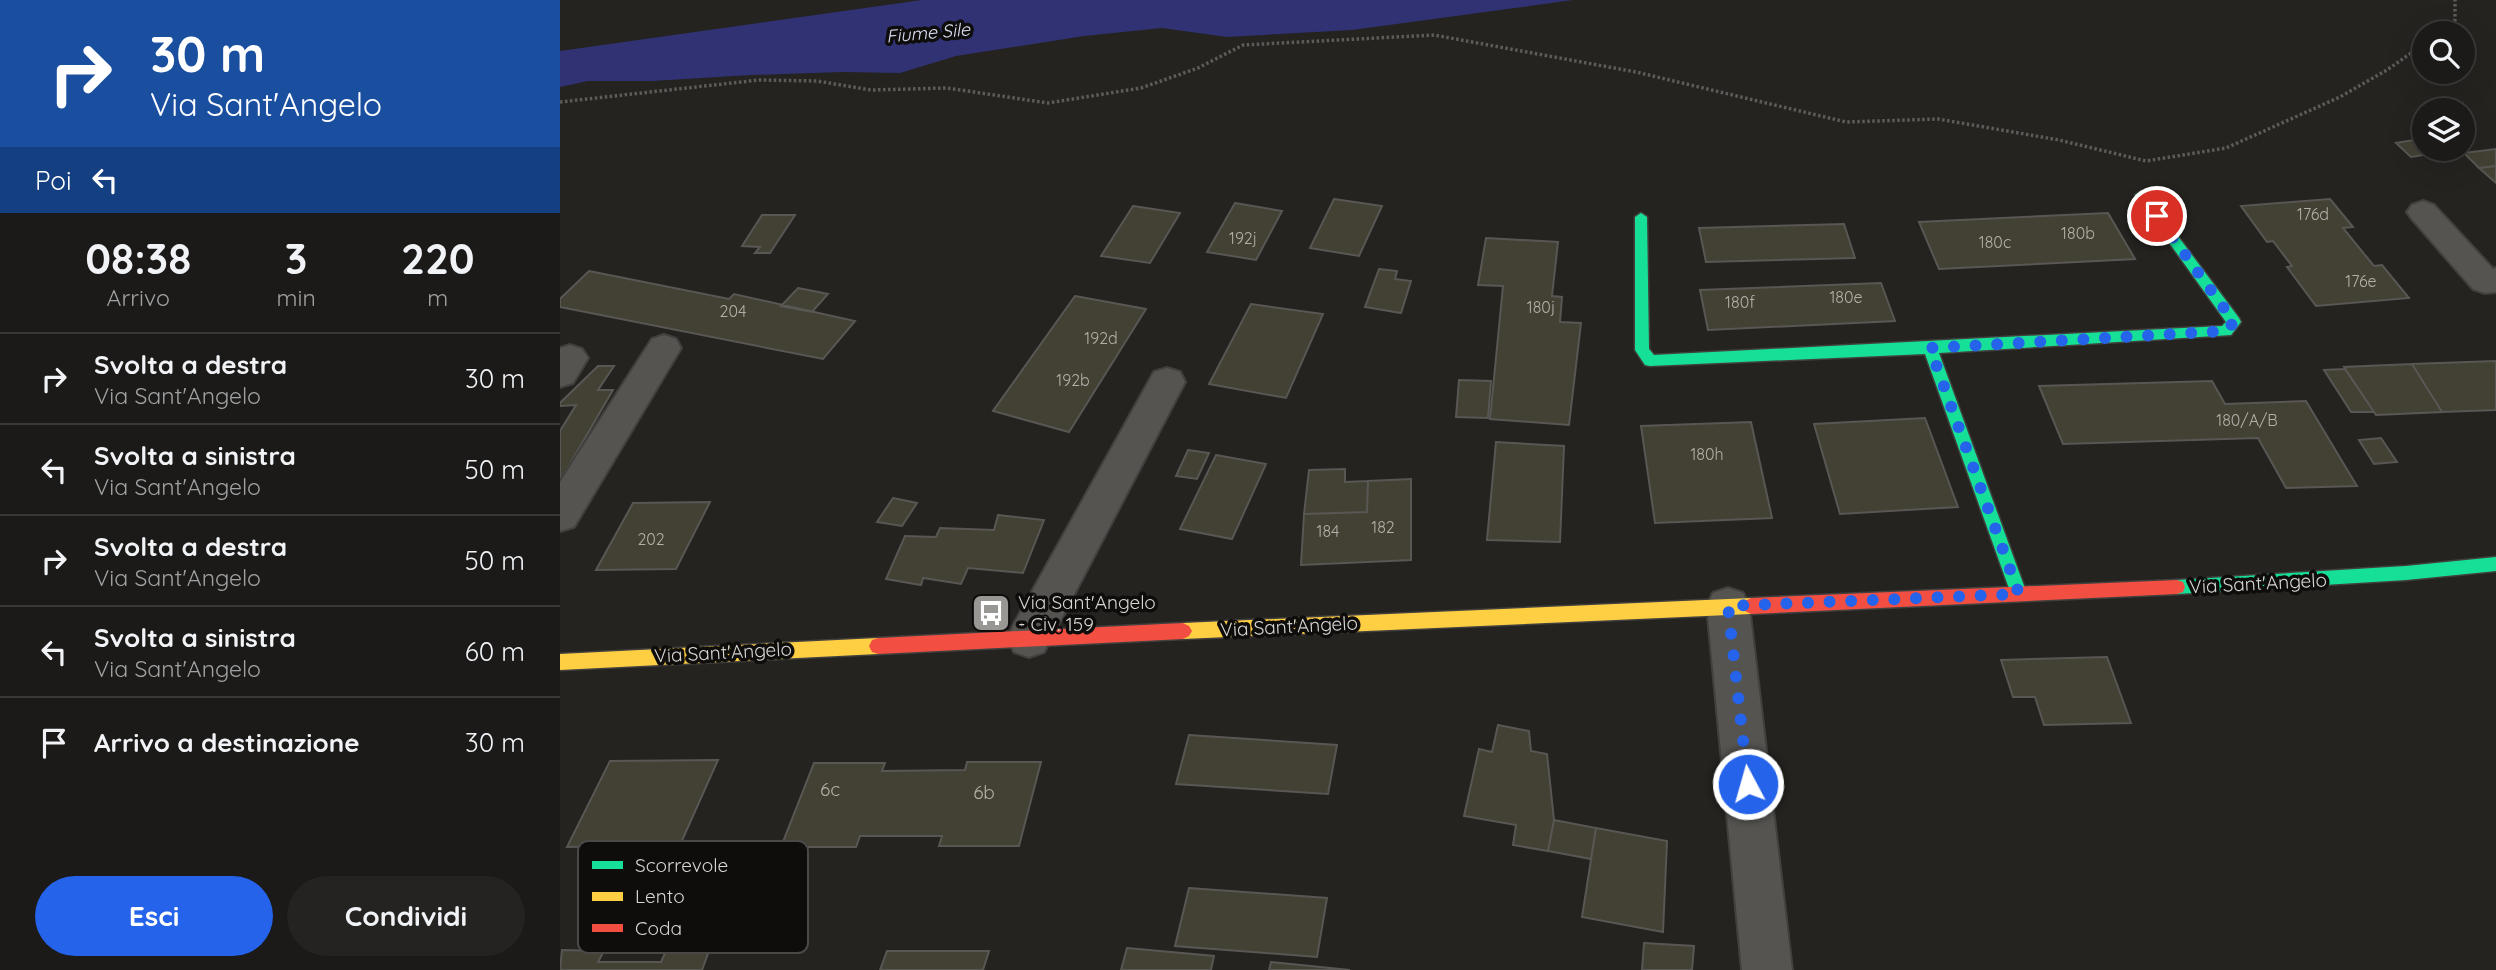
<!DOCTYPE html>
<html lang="it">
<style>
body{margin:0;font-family:Quicksand,sans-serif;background:#242321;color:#f1f3f6;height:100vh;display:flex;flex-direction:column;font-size:26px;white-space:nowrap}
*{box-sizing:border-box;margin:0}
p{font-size:23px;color:#a0a1a2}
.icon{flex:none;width:38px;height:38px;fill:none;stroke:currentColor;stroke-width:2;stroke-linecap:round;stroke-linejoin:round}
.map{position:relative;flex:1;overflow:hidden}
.panel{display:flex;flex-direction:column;background:#1b1a18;width:560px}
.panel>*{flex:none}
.banner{background:#1a4fa0;color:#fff;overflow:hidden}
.controls{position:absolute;left:1852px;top:21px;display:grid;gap:14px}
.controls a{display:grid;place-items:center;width:63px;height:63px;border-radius:50%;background:#1b1a18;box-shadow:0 7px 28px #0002,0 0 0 2px #393837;font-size:35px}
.pin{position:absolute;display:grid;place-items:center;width:60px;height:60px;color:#fff;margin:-30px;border:4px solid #fff;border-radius:50%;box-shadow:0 2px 7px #0007}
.me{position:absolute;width:77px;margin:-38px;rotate:354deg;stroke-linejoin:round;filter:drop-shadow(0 0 5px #0008)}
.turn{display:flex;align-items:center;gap:24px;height:147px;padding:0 35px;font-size:32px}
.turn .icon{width:91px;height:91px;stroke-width:2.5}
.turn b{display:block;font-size:49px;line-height:60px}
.then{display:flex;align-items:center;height:66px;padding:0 35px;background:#0003;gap:14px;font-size:26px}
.eta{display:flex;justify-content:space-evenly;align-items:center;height:119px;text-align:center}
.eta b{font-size:42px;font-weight:700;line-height:49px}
.action{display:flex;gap:14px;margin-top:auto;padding:14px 35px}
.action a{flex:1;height:80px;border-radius:42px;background:#2563eb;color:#fff;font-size:28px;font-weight:700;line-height:80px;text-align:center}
.action a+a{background:#242321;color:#f1f3f6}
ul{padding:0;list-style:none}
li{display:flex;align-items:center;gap:21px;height:91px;padding:0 35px;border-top:2px solid #393837}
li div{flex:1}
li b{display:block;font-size:26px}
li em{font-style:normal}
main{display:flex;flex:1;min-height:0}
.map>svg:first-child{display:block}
</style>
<main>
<section class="panel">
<div class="banner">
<div class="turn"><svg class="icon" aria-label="right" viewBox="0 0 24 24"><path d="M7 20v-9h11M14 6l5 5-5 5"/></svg><div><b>30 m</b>Via Sant'Angelo</div></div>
<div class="then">Poi<svg class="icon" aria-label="left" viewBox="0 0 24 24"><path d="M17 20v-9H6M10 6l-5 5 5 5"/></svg></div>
</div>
<div class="eta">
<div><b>08:38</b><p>Arrivo</p></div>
<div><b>3</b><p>min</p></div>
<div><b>220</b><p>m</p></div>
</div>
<ul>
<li><svg class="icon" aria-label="right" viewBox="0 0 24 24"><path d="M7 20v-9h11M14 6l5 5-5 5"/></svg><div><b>Svolta a destra</b><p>Via Sant'Angelo</p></div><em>30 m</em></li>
<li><svg class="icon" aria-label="left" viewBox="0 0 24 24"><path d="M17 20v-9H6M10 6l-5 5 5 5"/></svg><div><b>Svolta a sinistra</b><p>Via Sant'Angelo</p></div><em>50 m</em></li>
<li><svg class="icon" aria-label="right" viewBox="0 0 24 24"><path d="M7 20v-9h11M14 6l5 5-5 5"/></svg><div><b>Svolta a destra</b><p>Via Sant'Angelo</p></div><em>50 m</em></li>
<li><svg class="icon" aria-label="left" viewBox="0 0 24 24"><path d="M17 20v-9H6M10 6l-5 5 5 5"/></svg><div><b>Svolta a sinistra</b><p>Via Sant'Angelo</p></div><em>60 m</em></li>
<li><svg class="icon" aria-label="arrive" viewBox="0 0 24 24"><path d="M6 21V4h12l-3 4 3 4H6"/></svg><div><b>Arrivo a destinazione</b></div><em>30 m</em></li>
</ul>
<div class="action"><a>Esci</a><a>Condividi</a></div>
</section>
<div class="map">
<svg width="1936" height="970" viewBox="0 0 1936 970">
<rect width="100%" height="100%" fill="#242320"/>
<path fill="#313274" d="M362 0H1013L792 30 667 37 602 28 524 36 396 56 340 73 283 72 191 75 92 81H28L0 87V51Z"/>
<path fill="#434034" stroke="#585754" stroke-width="2" d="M1854 140 1869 154 1851 157 1836 143Z
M1936 149V166L1919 168 1904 153Z
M1936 166V183L1919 168Z
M774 199 822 206 799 256 750 248Z
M1770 199 1793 227 1783 228 1814 266 1822 265 1849 298 1756 306 1727 267 1732 266 1713 241 1707 242 1681 206Z
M675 203 722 211 696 260 647 252Z
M573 206 620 213 590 263 541 256Z
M1548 213 1575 259 1379 269 1359 222Z
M202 215H235L210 253H195L200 247 182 246Z
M1284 224 1295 258 1146 262 1139 228Z
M926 238 998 242 992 296 1002 297 1000 322 1021 323 1009 425 930 419 943 286 918 285Z
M819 269 837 271 835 279 851 281 841 313 805 307Z
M29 271 169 299 174 294 295 321 263 359 0 307V299Z
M1321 283 1335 321 1148 330 1140 290Z
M238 288 268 294 252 312 221 306Z
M515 296 586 309 509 432 433 411Z
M691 304 763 314 726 398 649 384Z
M1936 361V410L1882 412 1852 364Z
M1852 364 1882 412 1816 415 1784 367Z
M38 366H54L38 390H53L0 481V431L16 405 0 406V403Z
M1785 369 1814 412H1791L1764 370Z
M899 380 931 381 928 418 896 417Z
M1652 381 1665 404 1746 401 1797 486 1726 488 1698 438 1503 444 1479 386Z
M1365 418 1398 507 1280 514 1254 424Z
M1191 422 1212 518 1095 523 1081 426Z
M1821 438 1837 462 1814 464 1799 440Z
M936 442 1004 446 1000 542 927 540Z
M628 450 649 453 637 479 616 476Z
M656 455 706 464 672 539 620 529Z
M785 469V482L808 481 807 512 744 514 749 470Z
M851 479V560L741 565 744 514 807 512 808 481Z
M333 498 357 503 342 526 317 522Z
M150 502 116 569 36 570 73 503Z
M438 515 484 520 463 573 408 568 401 584 363 578 361 585 326 579 345 536 376 537 380 528 434 530Z
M1547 657 1571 723 1484 725 1475 697H1453L1441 660Z
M938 725 969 731 971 751 987 754 994 820 988 851 953 845 956 825 904 816 919 749 932 752Z
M629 735 777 745 768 794 616 784Z
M158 760 120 845 7 847 50 761Z
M407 762H481L459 846H379L382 836H300L296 847H221L254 763H325L322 771 405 770Z
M994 820 1036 828 1031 859 988 851Z
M1036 828 1107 841 1103 932 1022 917Z
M629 888 767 898 757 957 615 946Z
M1084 943 1134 946 1132 970H1082Z
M567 948 654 956 651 970H561Z
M2 950 44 951 38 962H101L106 951H149L142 970H0Z
M327 951H429L423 970H320Z
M711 962 790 970H709Z"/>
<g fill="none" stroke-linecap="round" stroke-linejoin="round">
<g stroke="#41403e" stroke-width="4">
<path id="street" d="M1863 201 1874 205 1933 269 1936 268V292L1925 293 1913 289 1852 219 1847 212 1852 205Z
M104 335 116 339 121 348 14 527 0 531V482L92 339Z
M10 345 22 349 28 358 13 383 0 387V348Z
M607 368 620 372 625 382 484 652 469 657 454 652 448 638 454 624 594 372Z
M1168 588 1183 593 1189 606 1232 970H1182L1147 606 1153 593Z"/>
</g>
<g stroke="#41403e" stroke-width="3">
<path id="fast" d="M1581 191 1585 192 1679 318 1681 322 1671 335 1379 353 1467 594 1465 599 1459 601 1453 599 1451 594 1365 354 1090 366 1085 365 1075 350V217L1081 213 1087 217 1089 349 1094 355 1662 326 1666 322 1575 195Z
M1936 557V571L1846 580 1617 594 1611 592 1609 587 1611 582 1617 580 1846 566Z"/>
</g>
<g stroke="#41403e" stroke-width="3">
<path id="slow" d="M1191 598 1197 601 1200 606 1197 611 1191 614 623 639 617 636 614 631 617 626 623 623Z
M318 638 324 640 327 646 324 652 318 654 0 670V654Z"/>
</g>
<g stroke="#41403e" stroke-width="3">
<path id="jam" d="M1617 580 1623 582 1625 587 1623 592 1617 594 1191 614 1185 611 1182 606 1185 601 1191 598Z
M623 623 629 626 632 631 629 636 623 639 318 654 312 652 309 646 312 640 318 638Z"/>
</g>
<path stroke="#5d5c5a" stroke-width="3.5" stroke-dasharray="2.5 2.5" stroke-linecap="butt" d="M1878 33 1895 20V0
M0 102 199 80 257 81 311 90 387 88 488 103 581 88 638 68 683 45 874 35 1076 72 1286 122 1378 119 1499 140 1586 161 1666 148 1780 97 1827 70 1864 44"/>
<use href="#street" fill="#555451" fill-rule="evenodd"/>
<use href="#fast" fill="#16e098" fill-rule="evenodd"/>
<use href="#slow" fill="#ffcf43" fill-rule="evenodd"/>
<use href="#jam" fill="#f24e42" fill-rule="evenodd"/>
</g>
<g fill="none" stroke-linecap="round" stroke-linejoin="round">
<path stroke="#2563eb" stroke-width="12" stroke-dasharray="0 21.6" d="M1188 784 1168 606 1459 594 1370 348 1666 331 1674 322 1597 216"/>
</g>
<defs>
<g id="bus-square" transform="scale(2.0125)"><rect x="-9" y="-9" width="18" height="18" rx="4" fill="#999794" stroke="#0e0d0b"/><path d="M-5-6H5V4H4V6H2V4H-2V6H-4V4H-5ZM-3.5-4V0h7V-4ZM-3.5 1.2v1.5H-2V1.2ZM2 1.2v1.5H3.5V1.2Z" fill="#fff"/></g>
</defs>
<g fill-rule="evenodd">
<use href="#bus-square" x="431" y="613"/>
</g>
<g text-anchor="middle" stroke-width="7" stroke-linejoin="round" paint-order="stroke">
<g font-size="16" fill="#b3b0aa">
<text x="1753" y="220">176d</text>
<text x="1518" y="239">180b</text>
<text x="683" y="244">192j</text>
<text x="1435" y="248">180c</text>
<text x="1801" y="287">176e</text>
<text x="1286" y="303">180e</text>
<text x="1180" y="308">180f</text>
<text x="981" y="313">180j</text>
<text x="173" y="317">204</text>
<text x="541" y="344">192d</text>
<text x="513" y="386">192b</text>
<text x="1687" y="426">180/A/B</text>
<text x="1147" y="460">180h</text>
<text x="823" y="533">182</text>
<text x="768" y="537">184</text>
<text x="91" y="545">202</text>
</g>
<g font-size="18" font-style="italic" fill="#dce0f6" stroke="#0e0d0b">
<text transform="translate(368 33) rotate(-5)" y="6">Fiume Sile</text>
</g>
<g font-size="19" fill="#d8d6d2" stroke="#0e0d0b">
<text transform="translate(1698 583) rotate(-3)" y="7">Via Sant'Angelo</text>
<text transform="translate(729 626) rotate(-3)" y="7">Via Sant'Angelo</text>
<text transform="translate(163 652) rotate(-3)" y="7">Via Sant'Angelo</text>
</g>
<g font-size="19" fill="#d8d6d2" stroke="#0e0d0b" text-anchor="start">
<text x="458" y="609">Via Sant'Angelo<tspan x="458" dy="22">- Civ. 159</tspan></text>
</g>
<g font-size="19" fill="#b3b0aa">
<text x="270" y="796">6c</text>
<text x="424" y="799">6b</text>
</g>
</g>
<rect x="18" y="841" width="230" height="112" rx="10" fill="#0e0d0b" stroke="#4b4947" stroke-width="2"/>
<rect x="32" y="861" width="31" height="8" fill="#16e098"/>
<rect x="32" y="892" width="31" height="9" fill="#ffcf43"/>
<rect x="32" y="924" width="31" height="8" fill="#f24e42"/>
<g font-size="19" fill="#d8d6d2">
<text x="75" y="872">Scorrevole</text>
<text x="75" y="903">Lento</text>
<text x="75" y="935">Coda</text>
</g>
</svg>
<div class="controls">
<a><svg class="icon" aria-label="search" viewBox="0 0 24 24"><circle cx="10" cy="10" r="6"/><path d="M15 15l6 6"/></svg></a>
<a><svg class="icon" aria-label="layers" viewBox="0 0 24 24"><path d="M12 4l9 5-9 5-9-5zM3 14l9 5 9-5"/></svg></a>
</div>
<div class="pin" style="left:1597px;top:216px;background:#d93025"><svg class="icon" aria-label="arrive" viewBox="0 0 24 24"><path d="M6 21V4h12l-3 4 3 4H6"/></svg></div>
<svg class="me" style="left:1188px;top:784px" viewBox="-20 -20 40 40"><circle r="17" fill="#2563eb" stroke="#fff" stroke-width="3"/><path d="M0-11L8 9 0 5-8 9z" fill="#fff"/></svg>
</div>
</main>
